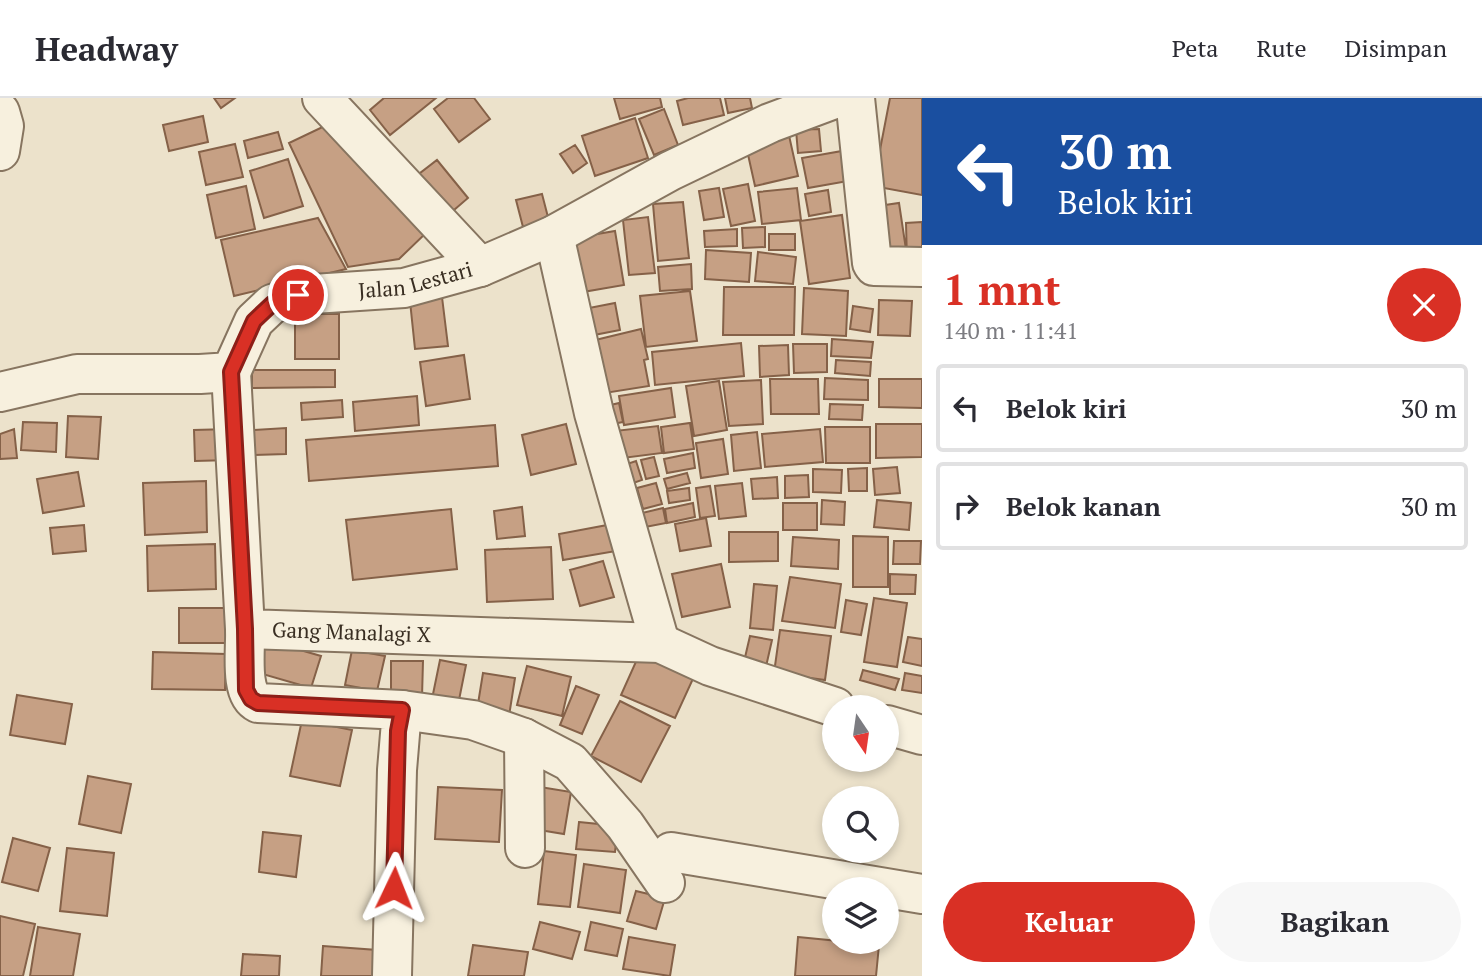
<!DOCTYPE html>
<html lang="id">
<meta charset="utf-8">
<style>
body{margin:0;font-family:"PT Serif",serif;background:#f7f7f7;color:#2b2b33;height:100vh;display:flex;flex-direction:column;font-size:26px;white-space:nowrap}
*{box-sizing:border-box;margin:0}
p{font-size:23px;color:#7c7c81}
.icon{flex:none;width:38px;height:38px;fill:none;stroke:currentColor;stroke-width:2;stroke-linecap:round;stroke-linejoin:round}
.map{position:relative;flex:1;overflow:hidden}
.panel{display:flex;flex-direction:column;background:#fff;width:560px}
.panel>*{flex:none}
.hud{background:#1a4fa0;color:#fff;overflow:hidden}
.needle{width:46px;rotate:167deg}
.fabs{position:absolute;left:822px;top:597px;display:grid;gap:14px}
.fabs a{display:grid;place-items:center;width:77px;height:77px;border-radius:50%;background:#fff;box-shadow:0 4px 10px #0003;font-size:35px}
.pin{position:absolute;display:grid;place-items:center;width:60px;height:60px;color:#fff;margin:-30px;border:4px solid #fff;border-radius:50%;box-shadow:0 2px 7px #0007}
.me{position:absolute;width:77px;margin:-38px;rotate:2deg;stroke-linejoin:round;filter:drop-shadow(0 0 5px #0008)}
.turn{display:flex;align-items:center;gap:24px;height:147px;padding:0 21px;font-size:32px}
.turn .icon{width:91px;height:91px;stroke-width:2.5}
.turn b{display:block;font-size:49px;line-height:60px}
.round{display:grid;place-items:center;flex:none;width:74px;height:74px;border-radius:37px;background:#f7f7f7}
.head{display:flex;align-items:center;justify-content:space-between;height:119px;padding:0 21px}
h1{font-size:42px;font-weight:600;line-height:52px;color:#d93025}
.button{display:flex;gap:14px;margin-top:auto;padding:14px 21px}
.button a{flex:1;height:80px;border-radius:42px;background:#d93025;color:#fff;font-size:28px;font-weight:600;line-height:80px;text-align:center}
.button a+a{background:#f7f7f7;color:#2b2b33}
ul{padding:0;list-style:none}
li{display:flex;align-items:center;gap:21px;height:88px;margin:0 14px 10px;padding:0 7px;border:4px solid #e1e1e2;border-radius:7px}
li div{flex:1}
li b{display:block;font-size:26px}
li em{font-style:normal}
header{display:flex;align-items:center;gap:42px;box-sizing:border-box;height:98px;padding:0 35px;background:#fff;border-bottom:2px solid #e1e1e2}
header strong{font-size:33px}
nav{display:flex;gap:38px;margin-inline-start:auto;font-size:24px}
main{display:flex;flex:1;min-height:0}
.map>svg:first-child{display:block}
</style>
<header>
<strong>Headway</strong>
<nav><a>Peta</a><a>Rute</a><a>Disimpan</a></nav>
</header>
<main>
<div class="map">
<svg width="922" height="878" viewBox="0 0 922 878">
<rect width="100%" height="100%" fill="#ece2cb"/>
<path fill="#c6a084" stroke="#856148" stroke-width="2" d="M214 0H235L221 10Z
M384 0H436L390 37 370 12Z
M448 0H474L490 21 459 44 434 11Z
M614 0H660L662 9 620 21Z
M688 0H720L724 17 683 27 677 3Z
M725 0H750L752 10 728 15Z
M890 0H922V97L873 88Z
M664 11 678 47 654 57 639 21Z
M203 18 208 44 169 53 163 27Z
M635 20 648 60 595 78 582 38Z
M333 24 427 134 399 161 348 169 289 45Z
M819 31 821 53 798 55 796 32Z
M788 33 798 78 755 88 745 43Z
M278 34 283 51 248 60 244 43Z
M235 46 243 79 206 87 199 54Z
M575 47 587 65 573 75 560 56Z
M842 53 848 83 808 90 802 60Z
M288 61 303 108 264 120 250 73Z
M437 62 468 100 447 118 415 79Z
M748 86 755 123 731 128 723 91Z
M246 88 255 131 216 140 207 97Z
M719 90 724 119 704 122 699 93Z
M797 90 801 122 762 126 758 94Z
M828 92 831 114 809 118 805 96Z
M542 96 549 123 523 129 516 102Z
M683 104 689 160 658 163 653 106Z
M899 105 907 158 879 162 871 109Z
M842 117 850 180 809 186 800 123Z
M648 119 655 175 629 177 623 122Z
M318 120 346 171 234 198 221 142Z
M922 124V162L907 163 906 125Z
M765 129V149L743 150 742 130Z
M737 131V148L705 149 704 133Z
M615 133 624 187 577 195 568 141Z
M769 136H795V152H769Z
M706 152 751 155 749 184 705 181Z
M758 154 796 159 793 186 755 183Z
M691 166 692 191 660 193 658 169Z
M724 189H795L794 237H723Z
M804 190 848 193 846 238 802 236Z
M690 193 697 243 646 249 640 198Z
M442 199 448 248 415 251 410 203Z
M879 202 912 203 910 238 878 237Z
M615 205 620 232 594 237 589 210Z
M853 208 873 211 870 234 850 231Z
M295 216H339V261H295Z
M641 231 648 261 644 262 649 288 605 295 587 244Z
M832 241 873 244 871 260 831 258Z
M741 245 744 278 655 287 652 254Z
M793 246H827V274L794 275Z
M788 247 789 277 760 279 759 248Z
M464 257 470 301 426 308 420 264Z
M836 262 871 264 870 278 835 275Z
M252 272H335V289L252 290Z
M825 280 868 282V302L824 301Z
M770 281H818L819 316H771Z
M879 281H922V310L879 309Z
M761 282 763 326 729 328 723 284Z
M719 283 727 332 694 338 686 288Z
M671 290 675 319 624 327 619 298Z
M417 298 419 327 355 333 353 304Z
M342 302 343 319 302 322 301 305Z
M619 305 623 324 603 328 598 310Z
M830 306 863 307 862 322 829 321Z
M68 318 101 319 98 361 66 359Z
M23 324 57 325 56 354 21 352Z
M690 325 694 351 664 355 661 329Z
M566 326 576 366 531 377 522 337Z
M876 326H922V359L876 360Z
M495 327 498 368 309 383 306 342Z
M658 328 662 355 615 361 606 334Z
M825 329H870V365H826Z
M286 330V356L253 357 252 332Z
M14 331 17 360 0 361V336Z
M230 331 231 362 195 363 194 332Z
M820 331 823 364 765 369 762 336Z
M757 334 761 370 734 373 731 337Z
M723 341 728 376 701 380 696 345Z
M693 355 695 370 667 375 664 361Z
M654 359 659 378 646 381 641 362Z
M636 363 642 382 622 389 615 370Z
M897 369 900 395 875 397 873 371Z
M867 370V393H849L848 371Z
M813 371 842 372 841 395 813 394Z
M78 374 84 408 43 415 37 381Z
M687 375 690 385 667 391 664 381Z
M808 377 809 399 785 400V378Z
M777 379 778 400 753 401 751 381Z
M206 383 207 434 145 437 143 385Z
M656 385 662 406 643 411 637 390Z
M742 385 746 418 719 421 715 388Z
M710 388 715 418 700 420 696 390Z
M689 390 690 402 669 405 667 393Z
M822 402 845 404 844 427 821 426Z
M877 402 911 405 909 432 874 429Z
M693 405 695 419 667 425 665 411Z
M783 405H817V432H783Z
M522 409 525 438 497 441 494 413Z
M663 410 666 425 640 430 642 415Z
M451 411 457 471 353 482 346 422Z
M706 420 711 448 680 453 675 426Z
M618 425 622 452 563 462 559 436Z
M84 427 86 453 53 456 50 430Z
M729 434H778V463L729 464Z
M853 438 888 439V489H853Z
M793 439 839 442 838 471 791 468Z
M894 443H921L920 466H893Z
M215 446 216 491 148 493 147 448Z
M551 449 553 501 487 504 485 452Z
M603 463 614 499 580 508 570 472Z
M721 466 730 509 682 519 672 476Z
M890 476 916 477 915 496H890Z
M790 479 841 486 835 530 782 523Z
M754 486 777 488 773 532 750 530Z
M874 500 907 505 897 569 864 564Z
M846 502 867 506 861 537 841 534Z
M179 510H227V545H179Z
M780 532 831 538 825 582 774 575Z
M750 538 772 542 765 573 743 568Z
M908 539 922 541V568L903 564Z
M262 541 321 558 311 590 252 573Z
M643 548 697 572 675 620 621 597Z
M352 552 385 558 377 593 345 587Z
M153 554 226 556 225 592 152 591Z
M440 562 466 567 458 607 432 601Z
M391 563H423L422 599 391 598Z
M527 568 571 579 562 618 517 607Z
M863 572 899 581 895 592 860 582Z
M483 575 515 580 509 618 477 612Z
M905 575 922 578V595L902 592Z
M576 588 599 597 582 636 560 627Z
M17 597 72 606 65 646 10 637Z
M620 603 670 628 641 684 591 658Z
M302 622 352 632 340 688 290 678Z
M88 678 131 686 121 735 79 726Z
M438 689 502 692 499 744 435 741Z
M540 689 571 694 564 736 533 731Z
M579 724 618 728 615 754 576 751Z
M263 734 301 738 296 779 259 774Z
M13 740 50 750 38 793 2 784Z
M67 750 114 755 107 818 60 813Z
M544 753 576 757 570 809 538 806Z
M584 766 626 772 620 815 578 809Z
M636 793 665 800 656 831 627 823Z
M0 818 35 826 23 878H0Z
M540 824 580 834 572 861 533 851Z
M591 824 623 831 617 858 585 852Z
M38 829 80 836 73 878H30Z
M629 839 675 847 670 878 623 871Z
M798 839 879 847 876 878H795Z
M473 847 528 854 524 878H468Z
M323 848 377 852 375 878H321Z
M243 856 280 858 279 878H241Z"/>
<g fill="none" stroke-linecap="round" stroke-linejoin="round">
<g stroke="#877560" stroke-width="42">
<g id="minor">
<path d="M322 0 480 169"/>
<path d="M855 0 872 165 874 168 922 169"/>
<path d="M0 14 4 28 0 53"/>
<path d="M554 137 594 315 660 545"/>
<path id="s1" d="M231 274 245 531 660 545 710 568 835 609"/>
<path id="s2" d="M0 294 77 276H200L231 274 254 223 272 206 298 197 404 190 480 169 554 137 670 73 770 25 837 0"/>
<path d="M245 531C246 551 239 596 258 605L402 612 397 672 392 878"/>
<path d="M402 612 473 622 524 640 570 664 625 727 665 785"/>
<path d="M887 627 922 637"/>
<path d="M524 640 525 750"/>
<path d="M671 754 922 796"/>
</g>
</g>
<use href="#minor" stroke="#f7f0de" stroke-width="38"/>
</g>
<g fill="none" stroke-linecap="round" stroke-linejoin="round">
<g stroke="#8d1f18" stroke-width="18">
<path id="route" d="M298 197 272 206 254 223 231 274 245 531 246 592 251 601 258 605 402 612 398 633 394 790"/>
</g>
<use href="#route" stroke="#d93025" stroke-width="12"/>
</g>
<g text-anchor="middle" stroke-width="6" stroke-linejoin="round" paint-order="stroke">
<g font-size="21" fill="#392e22" stroke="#f4ecda">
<text dy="7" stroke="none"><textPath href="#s2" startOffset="460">Jalan Lestari</textPath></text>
<text dy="7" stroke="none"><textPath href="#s1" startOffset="364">Gang Manalagi X</textPath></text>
</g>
</g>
</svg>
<div class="fabs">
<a><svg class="needle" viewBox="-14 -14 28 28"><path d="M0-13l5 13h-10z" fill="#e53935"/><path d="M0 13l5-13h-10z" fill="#7c7c81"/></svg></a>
<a><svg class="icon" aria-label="search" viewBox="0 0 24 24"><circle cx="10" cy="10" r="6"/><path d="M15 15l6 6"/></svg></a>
<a><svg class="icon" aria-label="layers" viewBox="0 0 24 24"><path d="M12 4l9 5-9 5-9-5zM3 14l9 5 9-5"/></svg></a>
</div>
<div class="pin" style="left:298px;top:197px;background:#d93025"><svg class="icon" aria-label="arrive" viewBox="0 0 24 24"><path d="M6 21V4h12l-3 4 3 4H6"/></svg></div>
<svg class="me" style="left:394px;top:790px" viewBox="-20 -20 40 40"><path d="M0-17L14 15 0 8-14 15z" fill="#d93025" stroke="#fff" stroke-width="4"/></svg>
</div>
<section class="panel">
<div class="hud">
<div class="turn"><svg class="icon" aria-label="left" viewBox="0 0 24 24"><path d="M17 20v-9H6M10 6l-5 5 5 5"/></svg><div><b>30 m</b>Belok kiri</div></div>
</div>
<div class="head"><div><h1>1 mnt</h1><p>140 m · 11:41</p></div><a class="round" style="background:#d93025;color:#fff"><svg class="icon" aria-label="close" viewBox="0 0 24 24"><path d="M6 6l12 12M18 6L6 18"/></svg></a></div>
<ul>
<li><svg class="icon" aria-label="left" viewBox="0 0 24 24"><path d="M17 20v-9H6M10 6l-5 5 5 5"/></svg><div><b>Belok kiri</b></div><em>30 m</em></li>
<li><svg class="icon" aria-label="right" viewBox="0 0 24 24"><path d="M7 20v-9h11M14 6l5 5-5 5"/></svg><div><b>Belok kanan</b></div><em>30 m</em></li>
</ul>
<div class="button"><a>Keluar</a><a>Bagikan</a></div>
</section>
</main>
